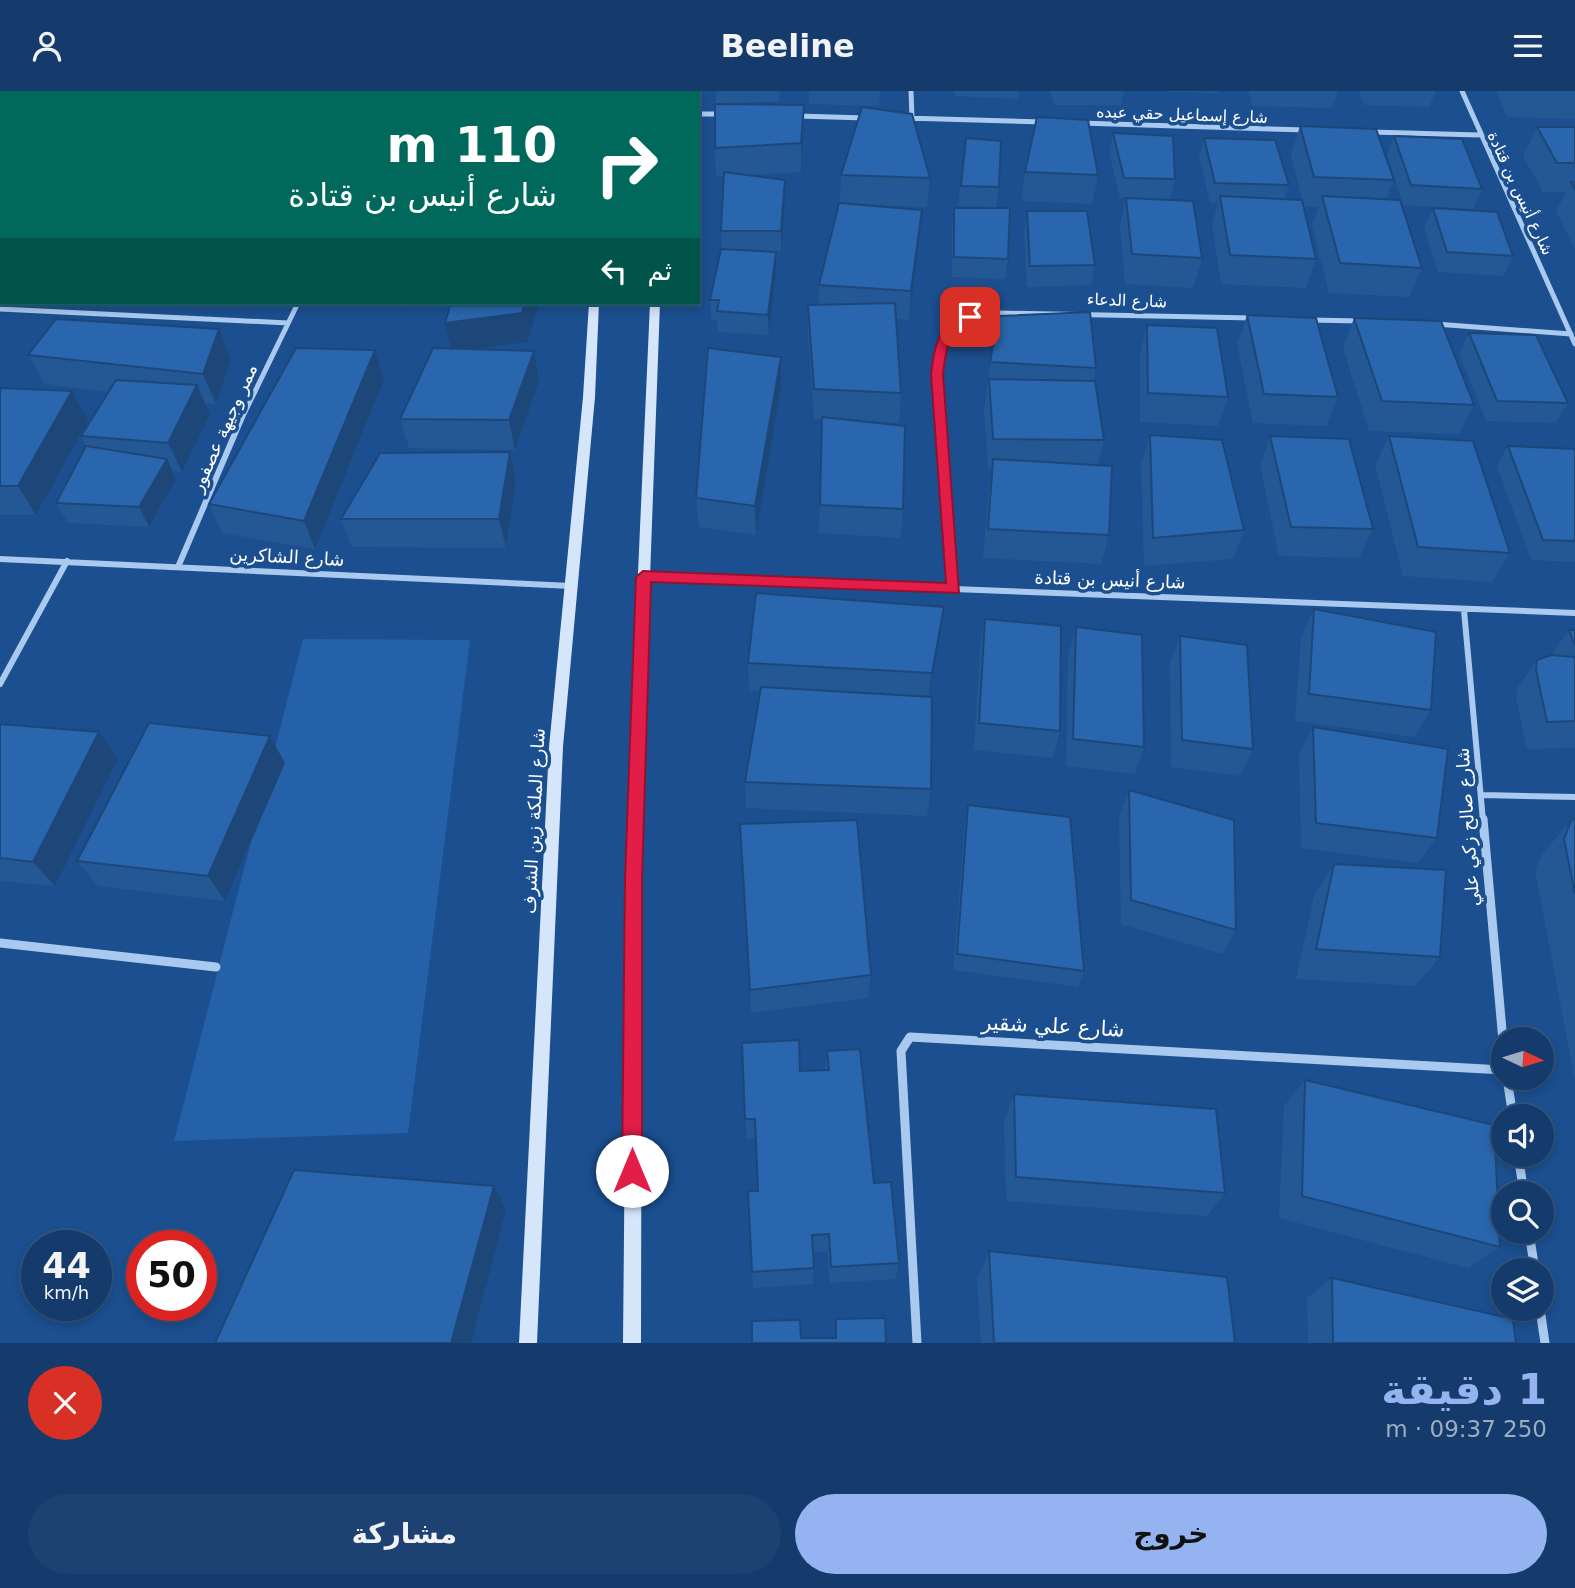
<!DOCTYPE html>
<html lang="ar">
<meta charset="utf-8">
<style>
body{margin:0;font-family:"DejaVu Sans",Vazirmatn,sans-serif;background:#1d4271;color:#f1f3f6;direction:rtl;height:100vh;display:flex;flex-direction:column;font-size:26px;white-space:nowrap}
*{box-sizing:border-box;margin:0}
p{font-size:23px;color:#9dadc1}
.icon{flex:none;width:38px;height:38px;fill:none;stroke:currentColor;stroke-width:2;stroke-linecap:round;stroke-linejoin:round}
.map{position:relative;height:1252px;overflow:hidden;direction:ltr}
.details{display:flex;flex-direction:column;background:#143b6b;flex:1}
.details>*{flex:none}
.guide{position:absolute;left:0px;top:0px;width:700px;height:214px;box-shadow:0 4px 10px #0003,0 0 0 2px #33557e;direction:rtl;background:#00695c;color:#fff;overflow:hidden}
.needle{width:46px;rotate:94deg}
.tools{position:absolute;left:1491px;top:936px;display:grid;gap:14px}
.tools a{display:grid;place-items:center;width:63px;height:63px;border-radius:50%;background:#143b6b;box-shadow:0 4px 10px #0003,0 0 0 2px #33557e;font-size:35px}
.speed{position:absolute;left:21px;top:1139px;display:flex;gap:14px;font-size:35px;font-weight:700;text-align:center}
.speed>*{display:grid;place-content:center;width:91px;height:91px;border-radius:50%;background:#143b6b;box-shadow:0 4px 10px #0003,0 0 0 2px #33557e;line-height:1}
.speed small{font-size:18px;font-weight:400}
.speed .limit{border:10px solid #d22;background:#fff;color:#111}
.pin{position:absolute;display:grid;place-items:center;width:60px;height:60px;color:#fff;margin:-30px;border-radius:14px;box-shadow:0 4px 10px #0006}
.me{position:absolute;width:77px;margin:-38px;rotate:0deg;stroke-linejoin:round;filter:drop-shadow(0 0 5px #0008)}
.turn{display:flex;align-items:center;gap:24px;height:147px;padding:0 28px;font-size:32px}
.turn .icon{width:91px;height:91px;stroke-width:2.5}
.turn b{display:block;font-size:49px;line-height:60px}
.then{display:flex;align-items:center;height:66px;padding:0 28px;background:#0003;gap:14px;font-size:26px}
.round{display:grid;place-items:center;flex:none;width:74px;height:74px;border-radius:37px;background:#1d4271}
.summary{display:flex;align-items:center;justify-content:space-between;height:119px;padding:0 28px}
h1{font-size:42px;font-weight:600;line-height:52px;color:#95b2f1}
.primary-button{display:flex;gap:14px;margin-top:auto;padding:14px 28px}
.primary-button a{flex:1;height:80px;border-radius:42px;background:#95b2f1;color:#111;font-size:28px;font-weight:600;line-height:80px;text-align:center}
.primary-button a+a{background:#1d4271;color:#f1f3f6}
header{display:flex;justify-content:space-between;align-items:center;height:91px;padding:0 28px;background:#143b6b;font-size:32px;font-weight:600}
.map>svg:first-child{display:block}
</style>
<header><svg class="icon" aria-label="menu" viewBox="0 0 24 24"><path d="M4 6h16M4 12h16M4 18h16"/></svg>Beeline<svg class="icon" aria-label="person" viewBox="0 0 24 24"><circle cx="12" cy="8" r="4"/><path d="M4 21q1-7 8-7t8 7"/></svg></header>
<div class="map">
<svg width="1575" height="1252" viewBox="0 0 1575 1252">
<rect width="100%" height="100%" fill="#1b4f8f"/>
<path fill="#2461a8" d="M303 548 470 549 408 1042 174 1050Z"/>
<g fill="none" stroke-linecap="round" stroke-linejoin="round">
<path stroke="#a9c9ee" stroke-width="5" d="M911 0 912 28
M1462 0 1575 253
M698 23H722
M797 25 866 27
M905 27 1044 31
M1080 32 1306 39
M1371 41 1479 44
M0 218 288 232
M1309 229 1361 230
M1435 233 1571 243
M245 321 298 212
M940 321C935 263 933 232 999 222L1252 227"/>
<path stroke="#a9c9ee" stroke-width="6" d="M940 319 954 498
M0 468 571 495
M178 476 245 319
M644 486 1575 522
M1464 519 1483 730
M0 593 67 470
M1483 704 1575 706"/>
<path stroke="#a9c9ee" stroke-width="9" d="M1483 728 1503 950
M0 852 216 876
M1507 987 1513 1026
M1518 1064 1524 1102
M1529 1141 1535 1180
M1540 1218 1545 1252
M917 1252 901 960 910 946 1503 979"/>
<path fill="#a9c9ee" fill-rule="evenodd" d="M81 0H170L172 2H82Z
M551 0H564L563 2H550Z"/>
<path fill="#d6e6fa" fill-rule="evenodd" d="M603 0H613V2H603Z
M660 0H670V2H660Z
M589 212H599L595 306 563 656 537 1252H519L549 656 583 306Z
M650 212H660L642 707 641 1252H623L628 707Z"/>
</g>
<path fill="#245895" d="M716 0H780L778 11 716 12Z
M809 0H880L879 15 809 13Z
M955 0H1019L1018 8 955 5Z
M1050 0H1124L1121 14H1054Z
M1148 0H1218V2Z
M1248 0H1338L1332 17 1252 15Z
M1359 0H1436L1429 16 1364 14Z
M1496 0H1575V28L1507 26Z
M0 16H2V191H0Z
M1300 35 1394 89 1386 108 1422 177 1409 206 1329 202 1312 134 1319 116 1304 115 1291 64Z
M1537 36H1575V159L1556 120 1566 101H1543L1523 65Z
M1113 42 1175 88 1170 108 1127 107 1202 167 1193 197 1125 193 1120 136 1126 107H1120L1109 62Z
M803 43 801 81 747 84 785 109 781 160H766L776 161V181L769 244 718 241 717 229H711L710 209 722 158 721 140 723 85 716 86 715 57Z
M1394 45 1482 98 1473 118 1403 114 1387 64Z
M966 47 999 96 996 116 958 115Z
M1204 47 1289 94 1284 109 1316 168 1306 197 1221 193 1212 134 1218 112H1210L1199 66Z
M1025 81 1098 84 1092 113 1021 110Z
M841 84 930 87 927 116 860 114 922 119 919 148 909 229 896 228 901 302 899 332 852 329 903 418 901 447 819 442 822 328H814L808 243V214L819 213V194L840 112Z
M954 117 1008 168 1005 188 952 186V137Z
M1433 117 1513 165 1503 185 1438 181 1424 137Z
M1027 120 1095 174 1091 194 1027 196 1024 140Z
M357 212H410L408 217Z
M1247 224 1338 306 1326 335 1253 332 1237 254Z
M998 225 1096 277 1093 290 1104 349 1097 375 1109 444 1101 473 983 467 989 397 992 378H988L984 318 987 301H986Z
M1354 227 1474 314 1459 343 1369 340 1343 257Z
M1147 234 1228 306 1218 335 1140 331V263Z
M219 238 231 268 216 313 205 312 210 324 182 381 173 380 176 388 149 436 68 432 56 412 86 355 81 345 109 301 45 293 28 264Z
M1469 242 1568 312 1556 332 1486 330 1459 262Z
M527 251 473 258 539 290 515 359 409 357 400 328 451 258Z
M375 259 384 289 315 458 222 442 209 413Z
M781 266V296L756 444 699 436 696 407Z
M0 299 88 330 36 424H0Z
M1150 344 1244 439 1233 468 1144 475 1141 373Z
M1270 345 1373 438 1359 467 1279 465 1260 374Z
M1389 345 1510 462 1492 491 1403 485 1375 374Z
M1508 355 1575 358V471L1531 469 1497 375Z
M510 361 516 390 506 457 352 456 341 428Z
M944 516 929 606 931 698 927 725 746 717 745 691 760 600H749L748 572Z
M1314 518 1431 619 1414 646 1295 630 1301 546Z
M985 528 1060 640 1053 667 974 659 980 556Z
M1076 536 1144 656 1135 683 1066 675 1068 564Z
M1569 539H1575V657L1527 658 1516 607 1517 597 1537 569 1551 564Z
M1180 545 1253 658 1240 685 1171 676 1170 573Z
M0 633 118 668 55 795 0 790Z
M1313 636 1437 747 1418 772 1301 757 1299 663Z
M285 672 225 810 98 795 77 770Z
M1129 699 1236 839 1222 863 1121 833 1119 725Z
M968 714 1084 880 1078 896 953 879 965 732Z
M1575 727V990L1535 780 1542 763 1571 730Z
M740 733 871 884 868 907 751 922Z
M1334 773 1440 866 1415 895 1296 888 1314 805Z
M827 960 874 1092 899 1172 895 1188 830 1192 827 1160 813 1161V1193L753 1197 752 1181 758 1100 756 1047 747 1048 745 1028 800 980 825 979Z
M1305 989 1500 1156 1468 1177 1279 1127 1284 1015Z
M1014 1003 1225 1102 1207 1125 1006 1110 1004 1029Z
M989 1160 1235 1252H981L977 1188Z
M1332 1187 1516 1252H1308L1307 1207Z"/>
<path fill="#1d4779" d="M804 14 803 43 801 81V52Z
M2 56V102L0 104V58Z
M785 89V109L781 160V140Z
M922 119 919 148 909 229 911 200Z
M776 161V181L769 244 768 224Z
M525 212H539L527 251 452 261 445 232Z
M219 238 231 268 216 313 203 283Z
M375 259 384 289 315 458 304 430Z
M534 260 539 290 515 359 509 329Z
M781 266V296L756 444 755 415Z
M197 294 210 324 182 381 168 352Z
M72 300 88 330 36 424 18 395Z
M510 361 516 390 506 457 499 428Z
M167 368 176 388 149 436 139 416Z
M944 516 940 544 928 610 932 582Z
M99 641 118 668 55 795 33 771Z
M270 645 285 672 225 810 208 785Z
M494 1095 506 1118 471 1252H451Z"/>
<path fill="#2a66ad" stroke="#1d4779" stroke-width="2" d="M715 13 804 14 801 52 715 57Z
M0 16H2V56L0 58Z
M862 16 912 23 930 87 841 84Z
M1037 26 1088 29 1098 84 1025 81Z
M1300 35 1376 38 1394 89 1314 86Z
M1537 36H1575V72H1557Z
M1113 42 1173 45 1175 88 1124 87Z
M1394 45 1462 48 1482 98 1411 94Z
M966 47 1001 50 999 96 961 95Z
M1204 47 1275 49 1289 94 1215 92Z
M724 81 785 89 781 140H721Z
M1571 91H1575V99Z
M0 99H2V161H0Z
M1220 105 1302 109 1316 168 1230 164Z
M1322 105 1400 109 1422 177 1340 172Z
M1126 107 1193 110 1202 167 1132 163Z
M839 112 922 119 911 200 819 194Z
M954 117H1010L1008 168 954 166Z
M1433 117 1497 121 1513 165 1447 161Z
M1027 120H1087L1095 174 1030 175Z
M721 158 776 161 768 224 717 220 719 209H710Z
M451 212H525L522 222 445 232Z
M895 212 901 302 814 298 808 214Z
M1090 221 1096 277 990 271 998 225Z
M1247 224 1316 227 1338 306 1264 303Z
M1354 227 1441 230 1474 314 1382 310Z
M56 228 219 238 203 283 28 264Z
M1147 234 1217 237 1228 306 1148 302Z
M1469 242 1536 244 1568 312 1497 310Z
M296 257 375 259 304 430 209 413Z
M433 257 534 260 509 329 400 328Z
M708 257 781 266 755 415 696 407Z
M989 288 1095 290 1104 349 993 348Z
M116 289 197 294 168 352 81 345Z
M1 297 72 300 18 395H0V299Z
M822 326 905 335 903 418 820 414Z
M1150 344 1222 349 1244 439 1153 447Z
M1270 345 1349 348 1373 438 1291 436Z
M1389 345 1473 350 1510 462 1418 456Z
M86 355 167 368 139 416 56 412Z
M1508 355 1575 358V450L1543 449Z
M510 361 499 428H341L380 362Z
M993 368 1112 375 1109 444 988 438Z
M756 502 944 516 932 582 748 572Z
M1314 518 1436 541 1431 619 1309 603Z
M985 528 1061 535 1060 640 979 632Z
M1076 536 1142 544 1144 656 1073 648Z
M1569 539H1575V555Z
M1180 545 1247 554 1253 658 1182 649Z
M1551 564 1575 566V630L1547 631 1536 579 1537 569Z
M761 596 932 606 931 698 745 691Z
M149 632 270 645 208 785 77 770Z
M0 633 99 641 33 771 0 767Z
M1313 636 1448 658 1437 747 1316 732Z
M1129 699 1234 729 1236 839 1131 809Z
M968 714 1070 726 1084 880 957 863Z
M1575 727V803L1564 748 1571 730Z
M857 729 871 884 750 899 740 733Z
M1334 773 1446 779 1440 866 1316 858Z
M799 949 800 980 829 979 827 960 860 958 874 1092 891 1091 899 1172 831 1176 829 1143 812 1144 814 1177 752 1181 748 1100H758L755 1028H745L742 952Z
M1305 989 1494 1034 1500 1156 1302 1105Z
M1014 1003 1216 1018 1225 1102 1016 1086Z
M294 1079 494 1095 451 1252H215Z
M989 1160 1227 1186 1235 1252H994Z
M1332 1187 1513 1228 1516 1252H1333Z
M885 1227 886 1252H752V1230L800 1229 801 1247H836V1228Z"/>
<path fill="#e11d48" stroke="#92132f" stroke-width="2" d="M970 222 974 223V228C947 243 947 253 943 283L959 502 651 491 642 788V1080L640 1088 632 1090 625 1088 622 1080 625 788 636 486 643 480 946 492 931 283C934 254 939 231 970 222Z"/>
<g text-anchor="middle" stroke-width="7" stroke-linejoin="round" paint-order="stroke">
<g font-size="16" fill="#fff" stroke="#1b4f8f">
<text transform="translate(1182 23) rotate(2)" y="6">شارع إسماعيل حقي عبده</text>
<text transform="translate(1521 102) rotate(65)" y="6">شارع أنيس بن قتادة</text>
<text transform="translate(1127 209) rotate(2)" y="6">شارع الدعاء</text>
</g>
<g font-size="18" fill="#fff" stroke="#1b4f8f">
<text transform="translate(224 337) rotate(-66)" y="6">ممر وجيهة عصفور</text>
<text transform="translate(287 466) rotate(3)" y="6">شارع الشاكرين</text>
<text transform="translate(1110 489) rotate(2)" y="6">شارع أنيس بن قتادة</text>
<text transform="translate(534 730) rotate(-87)" y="6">شارع الملكة زين الشرف</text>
<text transform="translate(1468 736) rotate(-94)" y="6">شارع صالح زكي علي</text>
</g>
<g font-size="21" fill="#fff" stroke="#1b4f8f">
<text transform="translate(1053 935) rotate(3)" y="7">شارع علي شقير</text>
</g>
</g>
</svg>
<div class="tools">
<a><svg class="needle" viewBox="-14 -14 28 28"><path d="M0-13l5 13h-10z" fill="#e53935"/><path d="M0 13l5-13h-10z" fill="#9dadc1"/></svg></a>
<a><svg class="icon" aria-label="sound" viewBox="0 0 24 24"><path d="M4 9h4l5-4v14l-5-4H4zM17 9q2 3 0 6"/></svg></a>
<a><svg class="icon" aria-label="search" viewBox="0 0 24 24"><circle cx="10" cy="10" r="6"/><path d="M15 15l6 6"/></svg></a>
<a><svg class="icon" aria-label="layers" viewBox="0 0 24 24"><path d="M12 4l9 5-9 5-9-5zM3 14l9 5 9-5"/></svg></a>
</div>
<div class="speed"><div>44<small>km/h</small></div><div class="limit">50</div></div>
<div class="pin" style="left:970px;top:226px;background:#d93025"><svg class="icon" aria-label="arrive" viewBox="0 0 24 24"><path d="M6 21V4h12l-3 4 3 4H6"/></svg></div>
<svg class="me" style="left:632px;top:1080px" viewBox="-20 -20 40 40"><circle r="19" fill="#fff"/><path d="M0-13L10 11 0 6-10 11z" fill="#e11d48"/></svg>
<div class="guide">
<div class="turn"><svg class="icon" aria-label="right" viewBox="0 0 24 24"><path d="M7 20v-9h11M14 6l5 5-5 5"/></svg><div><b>110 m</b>شارع أنيس بن قتادة</div></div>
<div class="then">ثم<svg class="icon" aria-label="left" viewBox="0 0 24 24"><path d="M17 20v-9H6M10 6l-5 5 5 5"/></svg></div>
</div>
</div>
<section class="details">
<div class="summary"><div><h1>1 دقيقة</h1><p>250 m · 09:37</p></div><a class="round" style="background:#d93025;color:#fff"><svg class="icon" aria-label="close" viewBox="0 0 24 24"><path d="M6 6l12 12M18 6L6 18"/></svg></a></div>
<div class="primary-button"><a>خروج</a><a>مشاركة</a></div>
</section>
